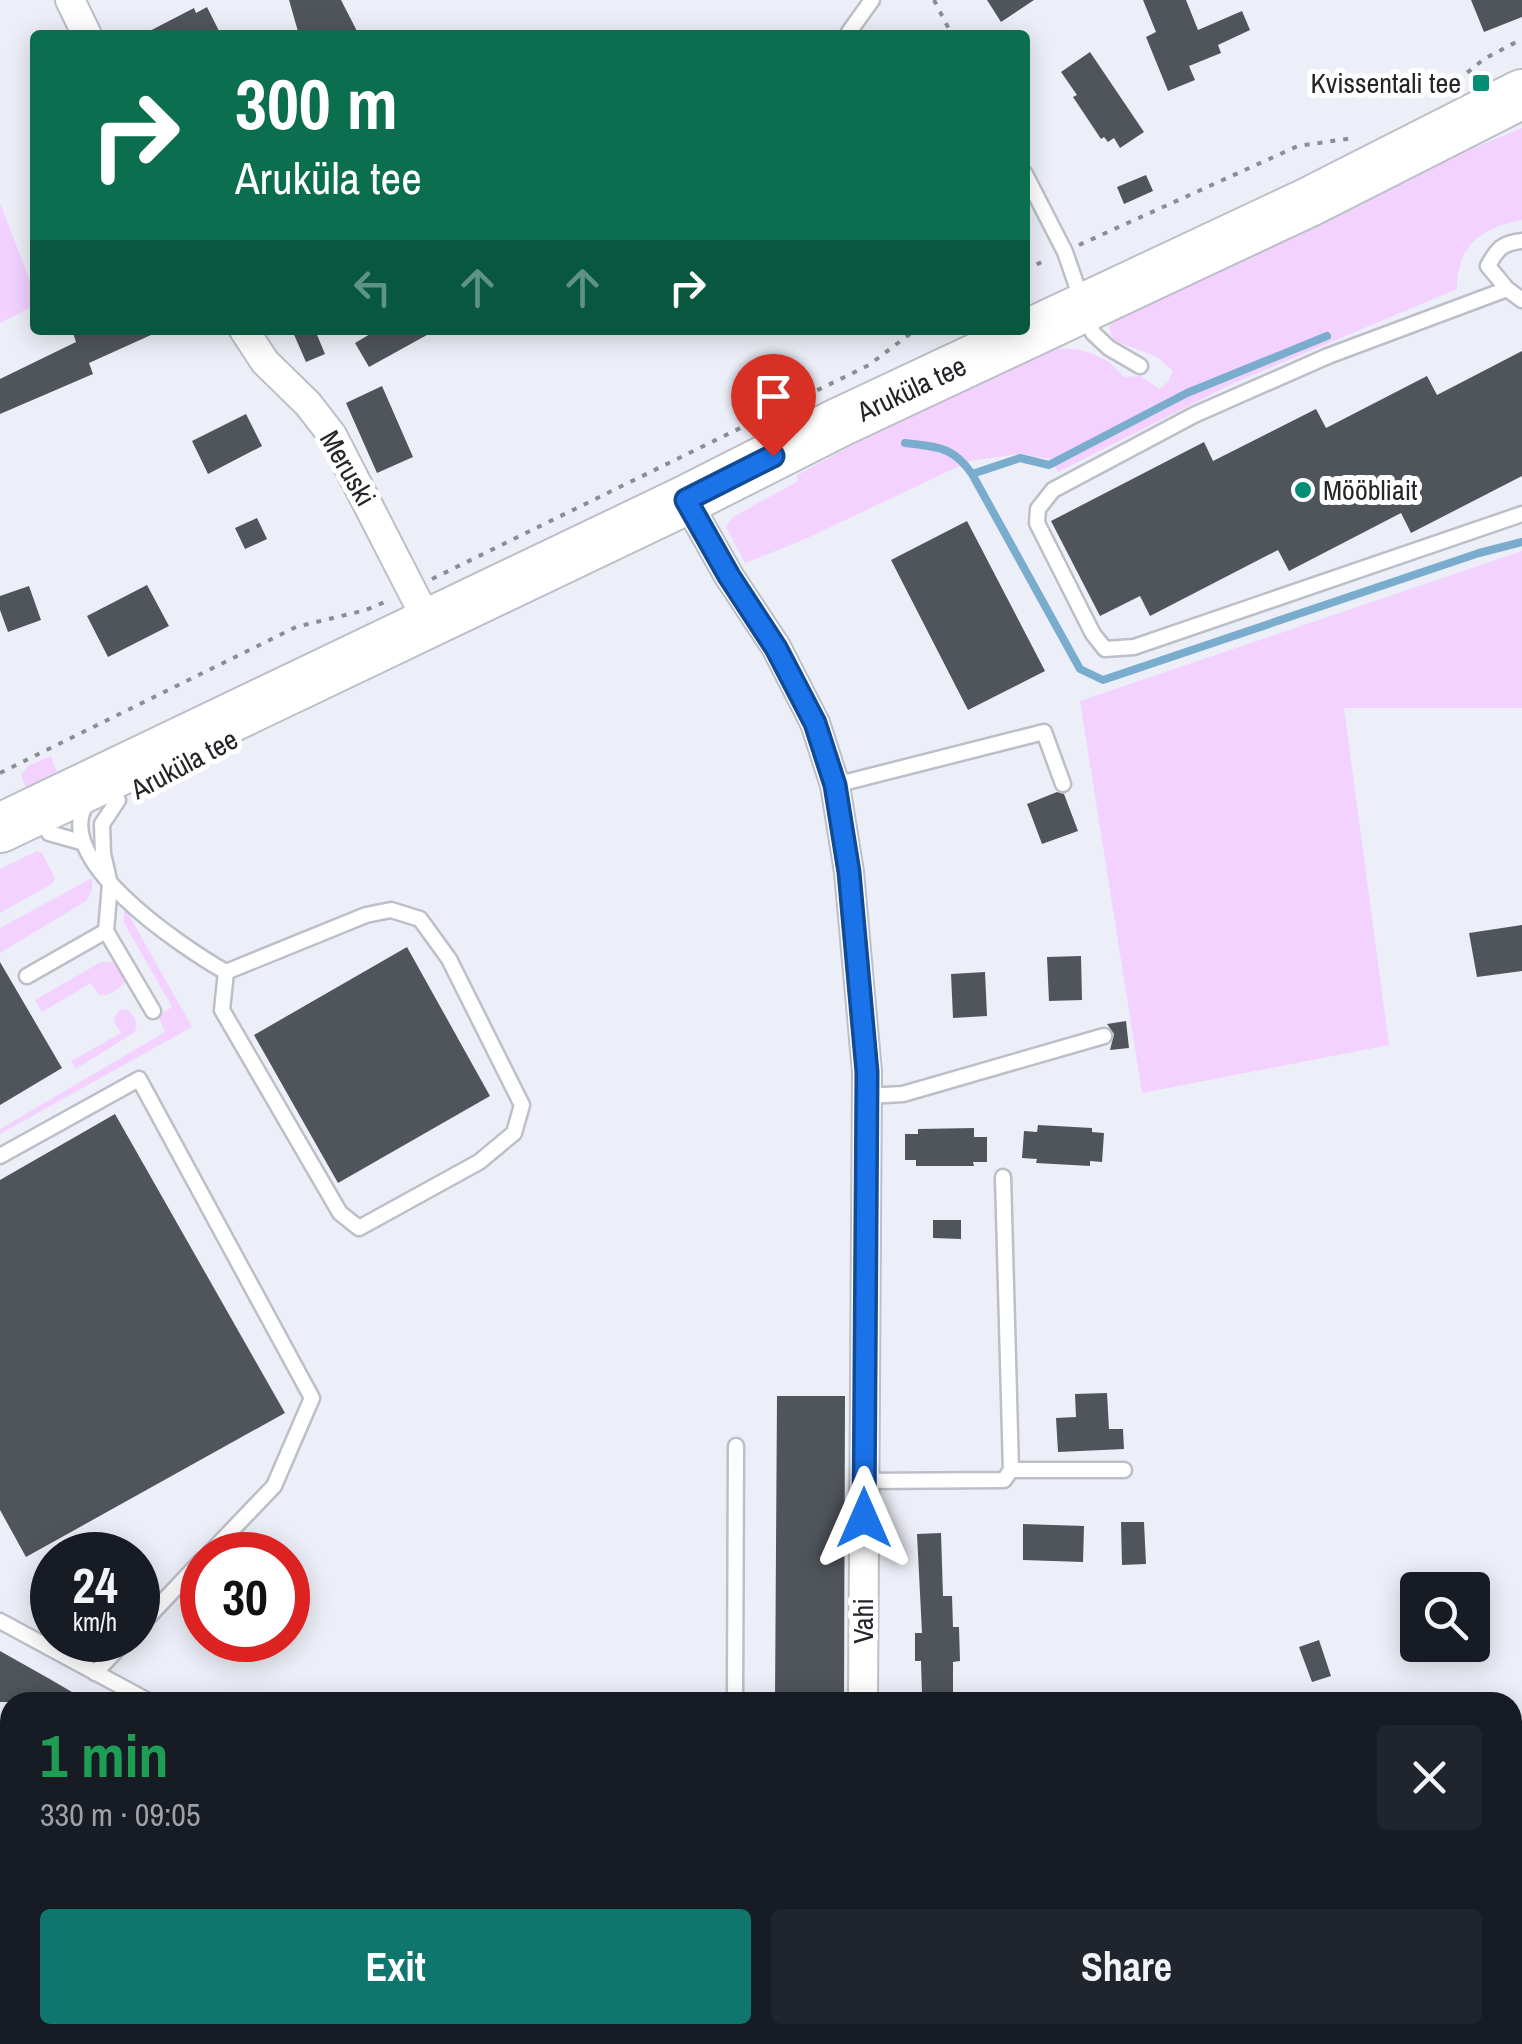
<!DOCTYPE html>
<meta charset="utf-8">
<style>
body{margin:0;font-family:"Archivo Narrow",sans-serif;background:#20242c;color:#f1f3f6;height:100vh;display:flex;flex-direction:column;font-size:38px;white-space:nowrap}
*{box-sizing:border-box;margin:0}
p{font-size:32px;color:#9ea1a6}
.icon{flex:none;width:55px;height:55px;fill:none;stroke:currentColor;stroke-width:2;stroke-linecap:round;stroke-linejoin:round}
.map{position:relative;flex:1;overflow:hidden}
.details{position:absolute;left:0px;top:1692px;width:1522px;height:352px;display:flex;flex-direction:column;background:#171b24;border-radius:30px 30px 0 0;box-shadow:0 5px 25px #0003}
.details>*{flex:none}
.banner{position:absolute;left:30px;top:30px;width:1000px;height:305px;border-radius:10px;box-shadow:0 5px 25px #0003;background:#0b6e4f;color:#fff;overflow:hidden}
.tools{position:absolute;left:1400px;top:1572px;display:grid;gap:20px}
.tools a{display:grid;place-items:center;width:90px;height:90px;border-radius:10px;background:#171b24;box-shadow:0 5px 25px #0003;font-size:50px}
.speed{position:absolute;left:30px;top:1532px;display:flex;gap:20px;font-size:50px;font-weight:700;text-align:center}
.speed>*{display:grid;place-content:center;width:130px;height:130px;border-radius:50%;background:#171b24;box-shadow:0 5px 25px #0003;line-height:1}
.speed small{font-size:25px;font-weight:400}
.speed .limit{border:15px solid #d22;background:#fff;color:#111}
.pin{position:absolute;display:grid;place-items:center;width:85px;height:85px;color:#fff;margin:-102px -42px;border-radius:50% 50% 50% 0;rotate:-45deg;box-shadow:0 0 10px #0007}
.pin .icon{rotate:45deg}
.me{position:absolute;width:110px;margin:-55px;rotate:0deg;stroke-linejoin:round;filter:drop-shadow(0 0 8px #0008)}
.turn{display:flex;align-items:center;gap:35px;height:210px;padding:0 40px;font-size:45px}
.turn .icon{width:130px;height:130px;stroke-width:2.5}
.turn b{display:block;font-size:70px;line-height:85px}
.lanes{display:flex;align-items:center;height:95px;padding:0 40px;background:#0003;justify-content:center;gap:50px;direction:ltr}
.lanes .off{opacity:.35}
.round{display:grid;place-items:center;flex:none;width:105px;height:105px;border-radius:10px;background:#20242c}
.head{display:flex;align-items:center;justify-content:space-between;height:170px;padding:0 40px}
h1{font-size:60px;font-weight:700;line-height:75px;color:#1e9e55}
.primary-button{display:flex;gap:20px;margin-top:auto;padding:20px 40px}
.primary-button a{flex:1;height:115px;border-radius:10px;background:#0f766e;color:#fff;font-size:40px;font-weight:700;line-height:115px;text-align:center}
.primary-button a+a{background:#20242c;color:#f1f3f6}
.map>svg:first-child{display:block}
</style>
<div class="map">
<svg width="1522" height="2044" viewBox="0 0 1522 2044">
<rect width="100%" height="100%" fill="#edeff8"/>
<path fill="#f3d2ff" d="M1522 128V220C1481 228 1457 245 1457 289L1234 383 1058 472 1050 459 1018 454 970 461 803 540 745 563 726 527 733 517 798 481 797 475 912 413 1058 348C1085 349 1107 355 1124 377L1141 376 1159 389 1168 382 1173 371 1157 357 1113 340 1108 323 1116 317 1433 165Z
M0 203 35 294V305L0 323Z
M1522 551V708H1344L1389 1045 1142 1093 1080 701Z
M51 756 59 778 31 801 21 775 28 766Z
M37 851 42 853 55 878 53 883 0 913V869Z
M92 878V890L86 901 0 953V928Z
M125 908 192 1027 0 1134V1129L165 1032 158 1016 172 1007 123 921Z
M101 962H113L122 971 125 982C118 989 110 997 99 995L91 983 42 1012 35 1000Z
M121 1009 128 1010C135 1017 138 1022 135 1032L76 1069 71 1061 121 1033 114 1022 115 1016Z"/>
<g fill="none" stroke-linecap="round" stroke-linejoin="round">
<path stroke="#7aadcd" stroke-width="8" d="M905 443C937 447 953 446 972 474L1080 669 1103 680 1479 553 1522 542
M972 474 1020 458 1049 465 1187 393 1327 336"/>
</g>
<path fill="#50555c" d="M289 0H341L359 35H299Z
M987 0H1034L1001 22Z
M1143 0H1186L1198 30 1242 11 1250 30 1218 45 1221 53 1189 66 1195 80 1168 91 1146 37 1156 32Z
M1471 0H1522V17L1484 32Z
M207 7 221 35H142L194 8 196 13Z
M1090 52 1144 132 1120 148 1114 138 1108 142 1104 137 1101 139 1073 97 1077 95 1061 72Z
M1146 175 1153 191 1124 204 1117 187Z
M72 330H162L89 363 93 374 0 414V379L76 342Z
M292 330H315L325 354 306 362Z
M377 330H436L369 367 355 343Z
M1522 351V476L1411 533 1401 513 1289 571 1278 550 1150 616 1140 596 1100 616 1051 521 1204 442 1213 461 1316 409 1326 428 1427 376 1437 395Z
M382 386 413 457 377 473 346 403Z
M246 414 262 446 208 474 192 441Z
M257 518 267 539 245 549 235 528Z
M967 521 1045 671 968 710 891 560Z
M147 585 169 626 108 657 87 616Z
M29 586 41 620 8 632 0 610V596Z
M1057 792 1064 794 1078 831 1042 844 1027 804Z
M1522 925V971L1477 977 1469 933Z
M407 947 490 1096 338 1183 254 1035Z
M1081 956 1082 1000 1049 1001 1047 957Z
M0 962 62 1068 0 1105Z
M985 972 987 1016 953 1018 951 974Z
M1126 1021 1129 1048 1110 1050 1114 1034 1107 1024Z
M115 1114 285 1413 26 1557 0 1510V1180Z
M1038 1125 1092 1128V1132L1104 1133 1102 1162 1090 1161V1166L1036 1163 1037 1159 1022 1158 1024 1131 1037 1132Z
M974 1128V1137H987V1162H973L974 1166H916V1160H905V1134H918V1129Z
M933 1220H961V1239L933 1238Z
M1107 1393 1109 1429H1123L1124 1449 1058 1452 1056 1418 1076 1417 1075 1394Z
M777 1396H845L844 1702H775Z
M1121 1522H1144L1146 1564 1122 1565Z
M1023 1524 1084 1526 1083 1562 1023 1560Z
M941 1533 943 1596H952L953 1627H959L960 1661 953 1662V1693L922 1694 921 1661H915V1633H922L917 1534Z
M1319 1640 1331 1676 1312 1682 1299 1647Z
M0 1651 48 1678 89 1702H0Z"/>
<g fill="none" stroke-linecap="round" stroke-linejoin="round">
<g stroke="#bdbfc8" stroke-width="19">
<path id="lane" d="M849 32 872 0
M1025 174 1065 252 1093 333 1109 348 1140 366
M1522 241C1502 243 1497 249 1488 266L1507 289 1328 356 1194 415 1053 490 1038 509 1037 523 1093 634 1105 649 1134 647 1522 514
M1507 289 1522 300
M835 785 1044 732 1063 784
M90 799C42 855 185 949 226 972L366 915 391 910 420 919 449 959 522 1105 514 1133 479 1162 359 1228 340 1213 222 1010 226 972
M118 800 102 824 103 854 110 884 106 931 153 1011
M49 833 81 842
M27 976 106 931
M867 1096 903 1094 1104 1036
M0 1156 139 1079 312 1398 274 1486 208 1555
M1011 1470H1124
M864 1481 1004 1480 1011 1470 1003 1177
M0 1621 150 1702
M138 1628 202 1560
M95 1673 126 1640
M735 1702 736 1446
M739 2035V2041
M325 2044 327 2035"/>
</g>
<g stroke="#bdbfc8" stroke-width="32">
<path id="street" d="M70 0 87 35
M244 330 265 362 308 404 332 435 428 622
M686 500 729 576 776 647 815 723 835 785 849 872 867 1072 863 1702
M0 1972 10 1978
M110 2035 126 2044
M866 2035V2044
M963 2044 979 2035"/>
</g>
<g stroke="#bdbfc8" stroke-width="52">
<g id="highway">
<path id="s1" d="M0 828 686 500 840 422 1309 202 1522 94"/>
</g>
</g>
<path stroke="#8c8d94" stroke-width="4" stroke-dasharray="5 8" stroke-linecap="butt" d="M934 0 952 35
M1447 89 1484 59 1522 39
M1079 245 1298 146 1353 138
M1025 270 1048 259
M432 579 869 365 915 330
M0 773 296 627 366 610 387 601"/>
<use href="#lane" stroke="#fff" stroke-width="14"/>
<use href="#street" stroke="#fff" stroke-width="28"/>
<use href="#highway" stroke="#fff" stroke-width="48"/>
</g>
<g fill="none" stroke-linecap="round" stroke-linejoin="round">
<g stroke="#114b97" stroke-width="25">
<path id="route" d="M773 456 686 500 729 576 776 648 815 723 835 785 849 872 867 1072 864 1518"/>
</g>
<use href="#route" stroke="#1a73e8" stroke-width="18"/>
</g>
<g fill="#028d75" stroke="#fff" stroke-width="4">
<rect x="1471" y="73" width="20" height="20" rx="5"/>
<circle cx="1303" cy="490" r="10"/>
</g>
<g text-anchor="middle" stroke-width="10" stroke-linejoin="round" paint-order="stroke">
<g font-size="28" fill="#242529" stroke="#fff" text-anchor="end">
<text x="1461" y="93">Kvissentali tee</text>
<text x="1323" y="500" text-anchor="start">Mööbliait</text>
</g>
<g font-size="28" fill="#242529" stroke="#fff">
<text dy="10" stroke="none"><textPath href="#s1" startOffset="1012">Aruküla tee</textPath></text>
<text transform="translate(348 468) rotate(60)" y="10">Meruski</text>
<text transform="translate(184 764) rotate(-28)" y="10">Aruküla tee</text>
<text transform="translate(863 1621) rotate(-90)" y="10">Vahi</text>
</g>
</g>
</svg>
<div class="tools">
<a><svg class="icon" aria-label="search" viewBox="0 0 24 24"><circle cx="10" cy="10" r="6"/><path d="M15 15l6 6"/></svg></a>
</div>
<div class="speed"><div>24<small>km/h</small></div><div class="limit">30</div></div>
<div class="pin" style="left:773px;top:456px;background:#d93025"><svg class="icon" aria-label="arrive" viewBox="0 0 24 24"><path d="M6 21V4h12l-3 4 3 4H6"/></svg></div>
<svg class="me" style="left:864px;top:1518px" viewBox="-20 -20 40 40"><path d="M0-17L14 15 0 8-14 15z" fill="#1a73e8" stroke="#fff" stroke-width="4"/></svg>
<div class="banner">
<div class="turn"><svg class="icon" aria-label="right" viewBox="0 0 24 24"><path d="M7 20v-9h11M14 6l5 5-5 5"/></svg><div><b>300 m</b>Aruküla tee</div></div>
<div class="lanes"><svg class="icon off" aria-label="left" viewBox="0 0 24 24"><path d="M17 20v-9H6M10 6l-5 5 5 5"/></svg><svg class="icon off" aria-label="ahead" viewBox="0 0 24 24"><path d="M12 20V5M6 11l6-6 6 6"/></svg><svg class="icon off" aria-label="ahead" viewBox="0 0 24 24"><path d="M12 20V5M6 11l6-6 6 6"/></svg><svg class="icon" aria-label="right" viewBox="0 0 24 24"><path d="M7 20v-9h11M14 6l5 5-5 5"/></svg></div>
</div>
<section class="details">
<div class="head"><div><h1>1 min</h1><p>330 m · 09:05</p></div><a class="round"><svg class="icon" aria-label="close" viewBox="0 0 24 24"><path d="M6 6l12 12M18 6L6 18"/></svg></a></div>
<div class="primary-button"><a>Exit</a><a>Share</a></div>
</section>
</div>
